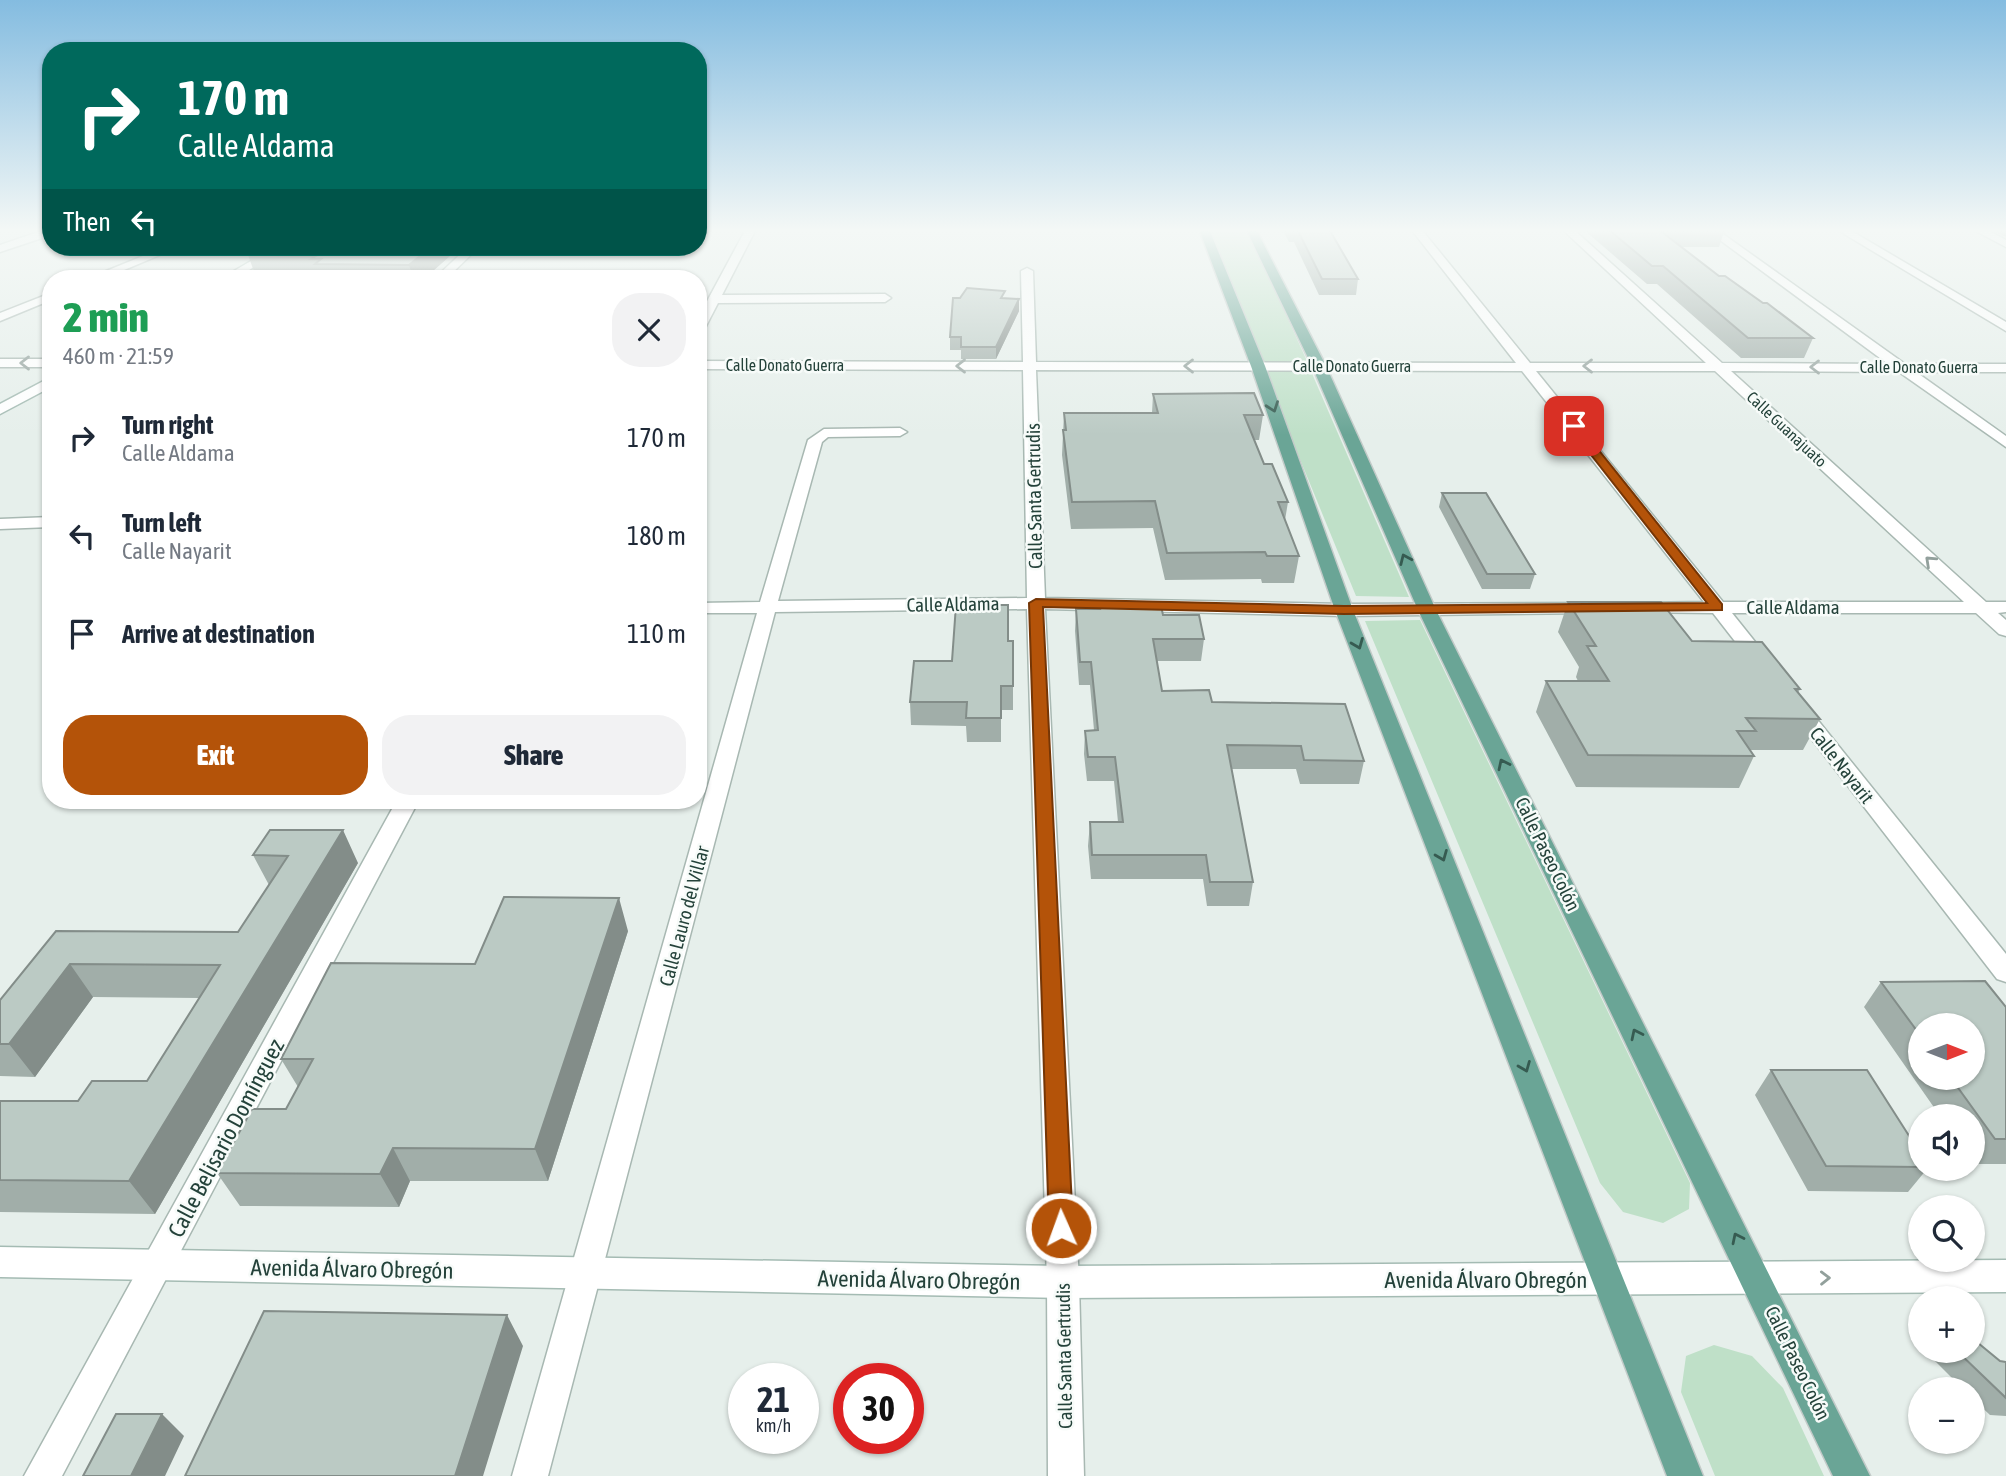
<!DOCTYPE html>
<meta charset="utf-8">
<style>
body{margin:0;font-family:"Asap Condensed",sans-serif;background:#f2f2f3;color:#1f2937;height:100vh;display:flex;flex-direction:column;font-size:26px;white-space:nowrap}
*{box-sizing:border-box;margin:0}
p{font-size:23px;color:#747a83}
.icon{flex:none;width:38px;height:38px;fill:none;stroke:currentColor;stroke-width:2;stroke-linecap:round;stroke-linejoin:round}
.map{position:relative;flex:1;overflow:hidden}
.panel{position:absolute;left:42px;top:270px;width:665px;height:539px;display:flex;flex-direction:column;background:#fff;border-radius:28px;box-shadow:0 2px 5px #0004}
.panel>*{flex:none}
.banner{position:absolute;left:42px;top:42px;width:665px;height:214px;border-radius:28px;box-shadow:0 2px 5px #0004;background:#00695c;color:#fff;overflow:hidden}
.needle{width:46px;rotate:90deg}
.tools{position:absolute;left:1908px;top:1013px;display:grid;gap:14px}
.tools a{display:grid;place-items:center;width:77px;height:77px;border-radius:50%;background:#fff;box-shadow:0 2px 5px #0004;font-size:35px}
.speed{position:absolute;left:728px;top:1363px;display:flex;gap:14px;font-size:35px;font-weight:700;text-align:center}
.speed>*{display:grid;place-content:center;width:91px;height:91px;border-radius:50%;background:#fff;box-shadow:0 2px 5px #0004;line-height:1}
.speed small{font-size:18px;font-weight:400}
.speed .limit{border:10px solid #d22;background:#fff;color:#111}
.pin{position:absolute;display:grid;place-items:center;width:60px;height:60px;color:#fff;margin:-30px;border-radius:14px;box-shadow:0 4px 10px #0006}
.me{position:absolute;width:77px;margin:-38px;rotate:358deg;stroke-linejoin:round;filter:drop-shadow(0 0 5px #0008)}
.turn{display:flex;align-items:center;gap:24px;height:147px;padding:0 21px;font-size:32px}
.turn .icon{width:91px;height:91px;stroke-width:2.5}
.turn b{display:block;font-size:49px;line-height:60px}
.then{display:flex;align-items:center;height:66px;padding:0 21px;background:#0003;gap:14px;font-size:26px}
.round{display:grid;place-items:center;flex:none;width:74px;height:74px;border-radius:28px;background:#f2f2f3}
.overview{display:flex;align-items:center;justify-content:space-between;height:119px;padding:0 21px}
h1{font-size:42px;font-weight:800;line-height:52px;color:#1e9e55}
.action{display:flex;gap:14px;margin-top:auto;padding:14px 21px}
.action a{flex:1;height:80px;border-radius:28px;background:#b45309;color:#fff;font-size:28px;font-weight:800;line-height:80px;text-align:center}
.action a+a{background:#f2f2f3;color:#1f2937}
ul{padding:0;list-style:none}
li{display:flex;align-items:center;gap:21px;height:98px;padding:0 21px}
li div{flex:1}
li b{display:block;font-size:26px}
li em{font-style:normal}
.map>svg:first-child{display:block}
</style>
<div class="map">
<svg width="2006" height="1476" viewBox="0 0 2006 1476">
<rect width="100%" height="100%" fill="#e6efeb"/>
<path fill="#bfe0c8" d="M1209 229H1247L1307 361H1260Z
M1263 369H1310L1409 597 1356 596Z
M1420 620 1690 1183 1689 1209 1663 1223 1623 1212 1600 1183 1365 621Z
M1714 1345 1752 1356 1783 1388 1824 1476H1715L1681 1392 1686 1356Z"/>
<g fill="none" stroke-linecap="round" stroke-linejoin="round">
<g stroke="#a8b8b2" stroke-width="3">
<path id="street" d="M47 229H51V235L0 252V245Z
M746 229H756L722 295 885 294 891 298 885 302 718 303 704 330 698 334V318Z
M1411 229H1421L1530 363H1706L1562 229H1573L1722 363 1888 364 1705 229H1716L1905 364H2006V372H1916L2006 436V447L1899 372 1731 371 1986 602H2006V612L1998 613 2006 620V636L1999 634 1976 613H1732L1772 663 1762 669 1755 667 1713 613 1631 612 1628 608 1631 604 1637 603 1704 602 1522 371 1036 370 1045 598 1344 604 1594 603 1603 608 1594 613 1344 616 1045 609 1079 1282 1084 1476H1048L1047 1282 1027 609 775 612 548 1476H512L757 613H698V603L760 602 808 440 824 429 900 428 907 432 900 436 828 437 822 442 778 601 1027 598 1023 370 698 369V361L1023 362 1021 271 1027 268 1033 271 1036 362 1516 363ZM1536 371H1715L1964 602H1723Z
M1836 229H1848L2006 322V331Z
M1972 229H1985L2006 240V247Z
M165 247H179L105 278H89Z
M468 247H479L447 278H435Z
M51 293V300L0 321V313Z
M0 359H51V367H0Z
M51 517V527L0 529V519Z
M1797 701 1804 703 2006 954V982L1997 979 1790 711 1787 707 1790 703Z
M397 800H419L62 1476H24Z"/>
</g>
<g stroke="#a4bbb3" stroke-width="3">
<path id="secondary" d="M275 247H287L236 278H222Z
M51 377V387L0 414V404Z
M0 1247 1063 1266 2006 1260V1292L1063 1298 0 1277Z"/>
</g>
<g stroke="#c2cac8" stroke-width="3">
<path id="primary" d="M1199 229H1209L1265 366 1353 610 1703 1476H1667L1335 610 1251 366Z
M1246 229H1256L1326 366 1436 610 1870 1476H1833L1418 610 1312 366Z"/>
</g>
<use href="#street" fill="#fff" fill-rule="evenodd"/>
<use href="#secondary" fill="#fff" fill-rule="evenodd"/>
<use href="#primary" fill="#6aa596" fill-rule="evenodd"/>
</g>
<path fill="#a1aea9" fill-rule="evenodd" d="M1282 229H1332L1331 232 1358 279 1356 295H1319L1294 242H1289Z
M1583 229H1725L1719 247H1681L1719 276 1813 338 1804 358H1741L1657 284H1647Z
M1989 229H2006V237Z
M260 247H460L425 278H318V277H256L248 255Z
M1005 298 1019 311 996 359H961V350H950V337Z
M1153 394 1263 415 1259 440H1254L1264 464 1288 502 1285 520 1299 556 1294 583H1262L1261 579 1165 580 1153 528 1071 529 1062 455 1064 413H1152Z
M1442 493 1535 574 1530 589H1482L1439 507Z
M1568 602 1692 641 1800 689 1798 693 1820 719 1803 750H1750L1754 756 1739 788 1576 787 1536 712 1546 681H1578L1576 677 1579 667 1558 632Z
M1099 606 1163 615 1204 639 1201 661H1157L1162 691 1212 702 1364 761 1359 784H1300L1296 769H1232L1253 882 1249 906H1207L1203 879H1091L1088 846 1090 822H1118L1114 781H1087L1084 754 1085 731 1094 730 1090 685H1079L1075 631 1076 609H1099Z
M1008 641H1013V710H1001V742H967L966 726 911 725 910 702Z
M270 830 358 863 155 1214 0 1212V1101H78L147 1081 199 998 93 997 35 1077 0 1076V1000L56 931 238 932 269 885 253 855Z
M628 931 548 1181H410L399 1207 240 1206 217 1173 286 1109 298 1087 281 1059 475 964Z
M1881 982 2006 1007V1164H1974L1972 1162V1116H1940L1864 1007ZM1920 1026 1972 1078H1920Z
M1771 1070 1920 1153V1169H1927L1908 1192 1808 1191 1755 1095Z
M1929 1351H1972L2000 1361 2006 1362V1416L1990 1415 1972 1398V1390H1964L1927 1353Z"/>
<path fill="#838d89" d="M431 247H460L425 278H413L409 265Z
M1019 299V311L996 359V347Z
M343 830 358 863 155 1214 129 1181Z
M619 898 628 931 548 1181 535 1149Z
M70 964 93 997 35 1077 9 1044Z
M393 1148 410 1181 399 1207 380 1174Z
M507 1315 523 1346 483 1476H455Z
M162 1414 184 1436 165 1476H131Z"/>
<path fill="#bbcac4" stroke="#838d89" stroke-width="2" d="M1297 229H1329L1358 279H1322Z
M1608 229H1725H1658L1719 276H1725L1763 303H1767L1813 338H1748L1663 266H1652Z
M260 247H431L409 265 315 264 321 259H311L316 256 248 255Z
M967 288 1005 291 1001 298 1019 299 996 347H961V337H950L953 298H960Z
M1254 393 1263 415H1244L1264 464H1272L1288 502H1278L1299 556H1267L1265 552 1167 553 1155 501 1072 502 1063 430H1066L1064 413H1158L1153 394Z
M1442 493H1486L1535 574H1487Z
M1568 602H1661L1692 641 1762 642 1800 689H1795L1820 719 1746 718 1756 731H1737L1754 756 1588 755 1546 681H1609L1587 646H1596Z
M956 605H1008V641H1013V686H1001V718H966L967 702H910L914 661H952Z
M1099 606H1161L1163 615H1199L1204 639H1153L1162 691 1209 690 1212 702 1345 704 1364 761 1304 760 1301 746 1227 745 1253 882H1210L1206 855H1092L1090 822H1123L1115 757H1088L1085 731 1098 730 1091 662H1080L1076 609H1100Z
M270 830H343L129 1181 0 1180V1101H78L92 1081H147L220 965 70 964 9 1044H0V1000L56 931 238 932 288 856 253 855Z
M504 897 619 898 535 1149 393 1148 380 1174 217 1173 252 1109H286L313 1059H281L331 963 475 964Z
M1985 981 2006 1007V1139H1995L1951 1078H1972V1026H1920V1035L1881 982Z
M1771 1070H1867L1920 1153V1167L1826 1166Z
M264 1311 507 1315 455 1476H185Z
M1972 1338 2000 1361 2006 1362V1398L1957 1351H1972Z
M116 1414H162L131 1476H83Z"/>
<defs><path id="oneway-chevron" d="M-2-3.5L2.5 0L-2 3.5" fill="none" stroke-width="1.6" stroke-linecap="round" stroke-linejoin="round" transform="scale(1.75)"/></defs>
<g stroke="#92a09c">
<use href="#oneway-chevron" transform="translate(25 363) rotate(180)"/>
<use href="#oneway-chevron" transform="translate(961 366) rotate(-180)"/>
<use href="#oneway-chevron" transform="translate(1189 366) rotate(-180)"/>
<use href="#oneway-chevron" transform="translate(1588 366) rotate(-180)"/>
<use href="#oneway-chevron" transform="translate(1815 367) rotate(-180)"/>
<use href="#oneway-chevron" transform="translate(1930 561) rotate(-137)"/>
<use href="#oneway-chevron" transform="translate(1825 1278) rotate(-1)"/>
</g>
<g stroke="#365b51">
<use href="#oneway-chevron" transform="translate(1273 407) rotate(70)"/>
<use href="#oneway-chevron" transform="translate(1405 559) rotate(-114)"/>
<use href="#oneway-chevron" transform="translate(1358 644) rotate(68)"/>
<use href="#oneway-chevron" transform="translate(1503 764) rotate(-116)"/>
<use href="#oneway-chevron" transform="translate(1442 856) rotate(68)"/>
<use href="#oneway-chevron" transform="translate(1636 1034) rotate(-116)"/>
<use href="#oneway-chevron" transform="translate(1525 1067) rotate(68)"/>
<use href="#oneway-chevron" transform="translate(1737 1238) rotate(-116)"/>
</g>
<linearGradient id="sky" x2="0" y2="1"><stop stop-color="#84bce0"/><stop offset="0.53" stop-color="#f4f8f6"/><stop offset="1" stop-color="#f4f8f6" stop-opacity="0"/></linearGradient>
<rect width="2006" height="435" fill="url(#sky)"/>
<path fill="#b45309" stroke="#753606" stroke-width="2" d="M1570 423H1577L1722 604V610L1344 614 1043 607 1073 1228 1070 1236 1061 1239 1053 1236 1049 1228 1029 603 1036 599 1344 606 1707 603 1570 428Z"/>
<g text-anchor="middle" stroke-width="5" stroke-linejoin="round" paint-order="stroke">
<g font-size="16" fill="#24423a" stroke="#f7fbf9">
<text x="785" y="371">Calle Donato Guerra</text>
<text x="1352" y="372">Calle Donato Guerra</text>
<text x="1919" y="373">Calle Donato Guerra</text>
<text transform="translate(1787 429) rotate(43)" y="6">Calle Guanajuato</text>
</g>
<g font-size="19" fill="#24423a" stroke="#f7fbf9">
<text transform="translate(1034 496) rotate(-91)" y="7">Calle Santa Gertrudis</text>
<text transform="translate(953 604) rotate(-1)" y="7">Calle Aldama</text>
<text x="1793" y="614">Calle Aldama</text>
<text transform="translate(1842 765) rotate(52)" y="7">Calle Nayarit</text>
<text transform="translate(1548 854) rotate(64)" y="7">Calle Paseo Colón</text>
<text transform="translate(684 916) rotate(-75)" y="7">Calle Lauro del Villar</text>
<text transform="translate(1064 1356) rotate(-91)" y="7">Calle Santa Gertrudis</text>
<text transform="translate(1798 1363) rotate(64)" y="7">Calle Paseo Colón</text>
</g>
<g font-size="23" fill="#24423a" stroke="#f7fbf9">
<text transform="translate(226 1138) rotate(-62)" y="8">Calle Belisario Domínguez</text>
<text transform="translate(352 1269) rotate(1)" y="8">Avenida Álvaro Obregón</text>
<text transform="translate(919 1280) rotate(1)" y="8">Avenida Álvaro Obregón</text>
<text x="1486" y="1288">Avenida Álvaro Obregón</text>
</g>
</g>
</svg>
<div class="tools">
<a><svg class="needle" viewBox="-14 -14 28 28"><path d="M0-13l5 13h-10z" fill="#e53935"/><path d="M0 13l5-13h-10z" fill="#747a83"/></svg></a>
<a><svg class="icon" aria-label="sound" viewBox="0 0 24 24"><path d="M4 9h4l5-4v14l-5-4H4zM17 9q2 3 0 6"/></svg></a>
<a><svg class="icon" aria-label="search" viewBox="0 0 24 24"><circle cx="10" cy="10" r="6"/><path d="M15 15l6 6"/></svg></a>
<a>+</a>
<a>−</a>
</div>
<div class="speed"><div>21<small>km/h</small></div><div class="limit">30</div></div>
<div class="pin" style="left:1574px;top:426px;background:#d93025"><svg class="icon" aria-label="arrive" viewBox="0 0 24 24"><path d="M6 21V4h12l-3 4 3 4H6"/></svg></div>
<svg class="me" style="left:1061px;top:1228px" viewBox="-20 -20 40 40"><circle r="17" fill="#b45309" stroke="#fff" stroke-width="3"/><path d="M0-11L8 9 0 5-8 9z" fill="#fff"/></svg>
<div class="banner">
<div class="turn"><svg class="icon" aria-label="right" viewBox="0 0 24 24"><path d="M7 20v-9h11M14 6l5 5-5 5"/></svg><div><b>170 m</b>Calle Aldama</div></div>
<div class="then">Then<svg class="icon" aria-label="left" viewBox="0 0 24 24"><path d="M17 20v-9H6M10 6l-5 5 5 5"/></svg></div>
</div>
<section class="panel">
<div class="overview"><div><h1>2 min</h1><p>460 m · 21:59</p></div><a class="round"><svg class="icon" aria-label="close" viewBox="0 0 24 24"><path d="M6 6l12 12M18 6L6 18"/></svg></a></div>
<ul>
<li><svg class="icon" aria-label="right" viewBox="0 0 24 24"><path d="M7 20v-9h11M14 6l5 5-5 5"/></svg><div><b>Turn right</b><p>Calle Aldama</p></div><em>170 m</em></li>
<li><svg class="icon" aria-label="left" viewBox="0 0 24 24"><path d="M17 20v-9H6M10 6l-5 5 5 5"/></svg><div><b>Turn left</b><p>Calle Nayarit</p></div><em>180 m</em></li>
<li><svg class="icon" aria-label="arrive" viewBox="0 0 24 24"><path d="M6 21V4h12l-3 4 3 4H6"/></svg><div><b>Arrive at destination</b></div><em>110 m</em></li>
</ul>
<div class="action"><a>Exit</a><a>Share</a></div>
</section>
</div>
